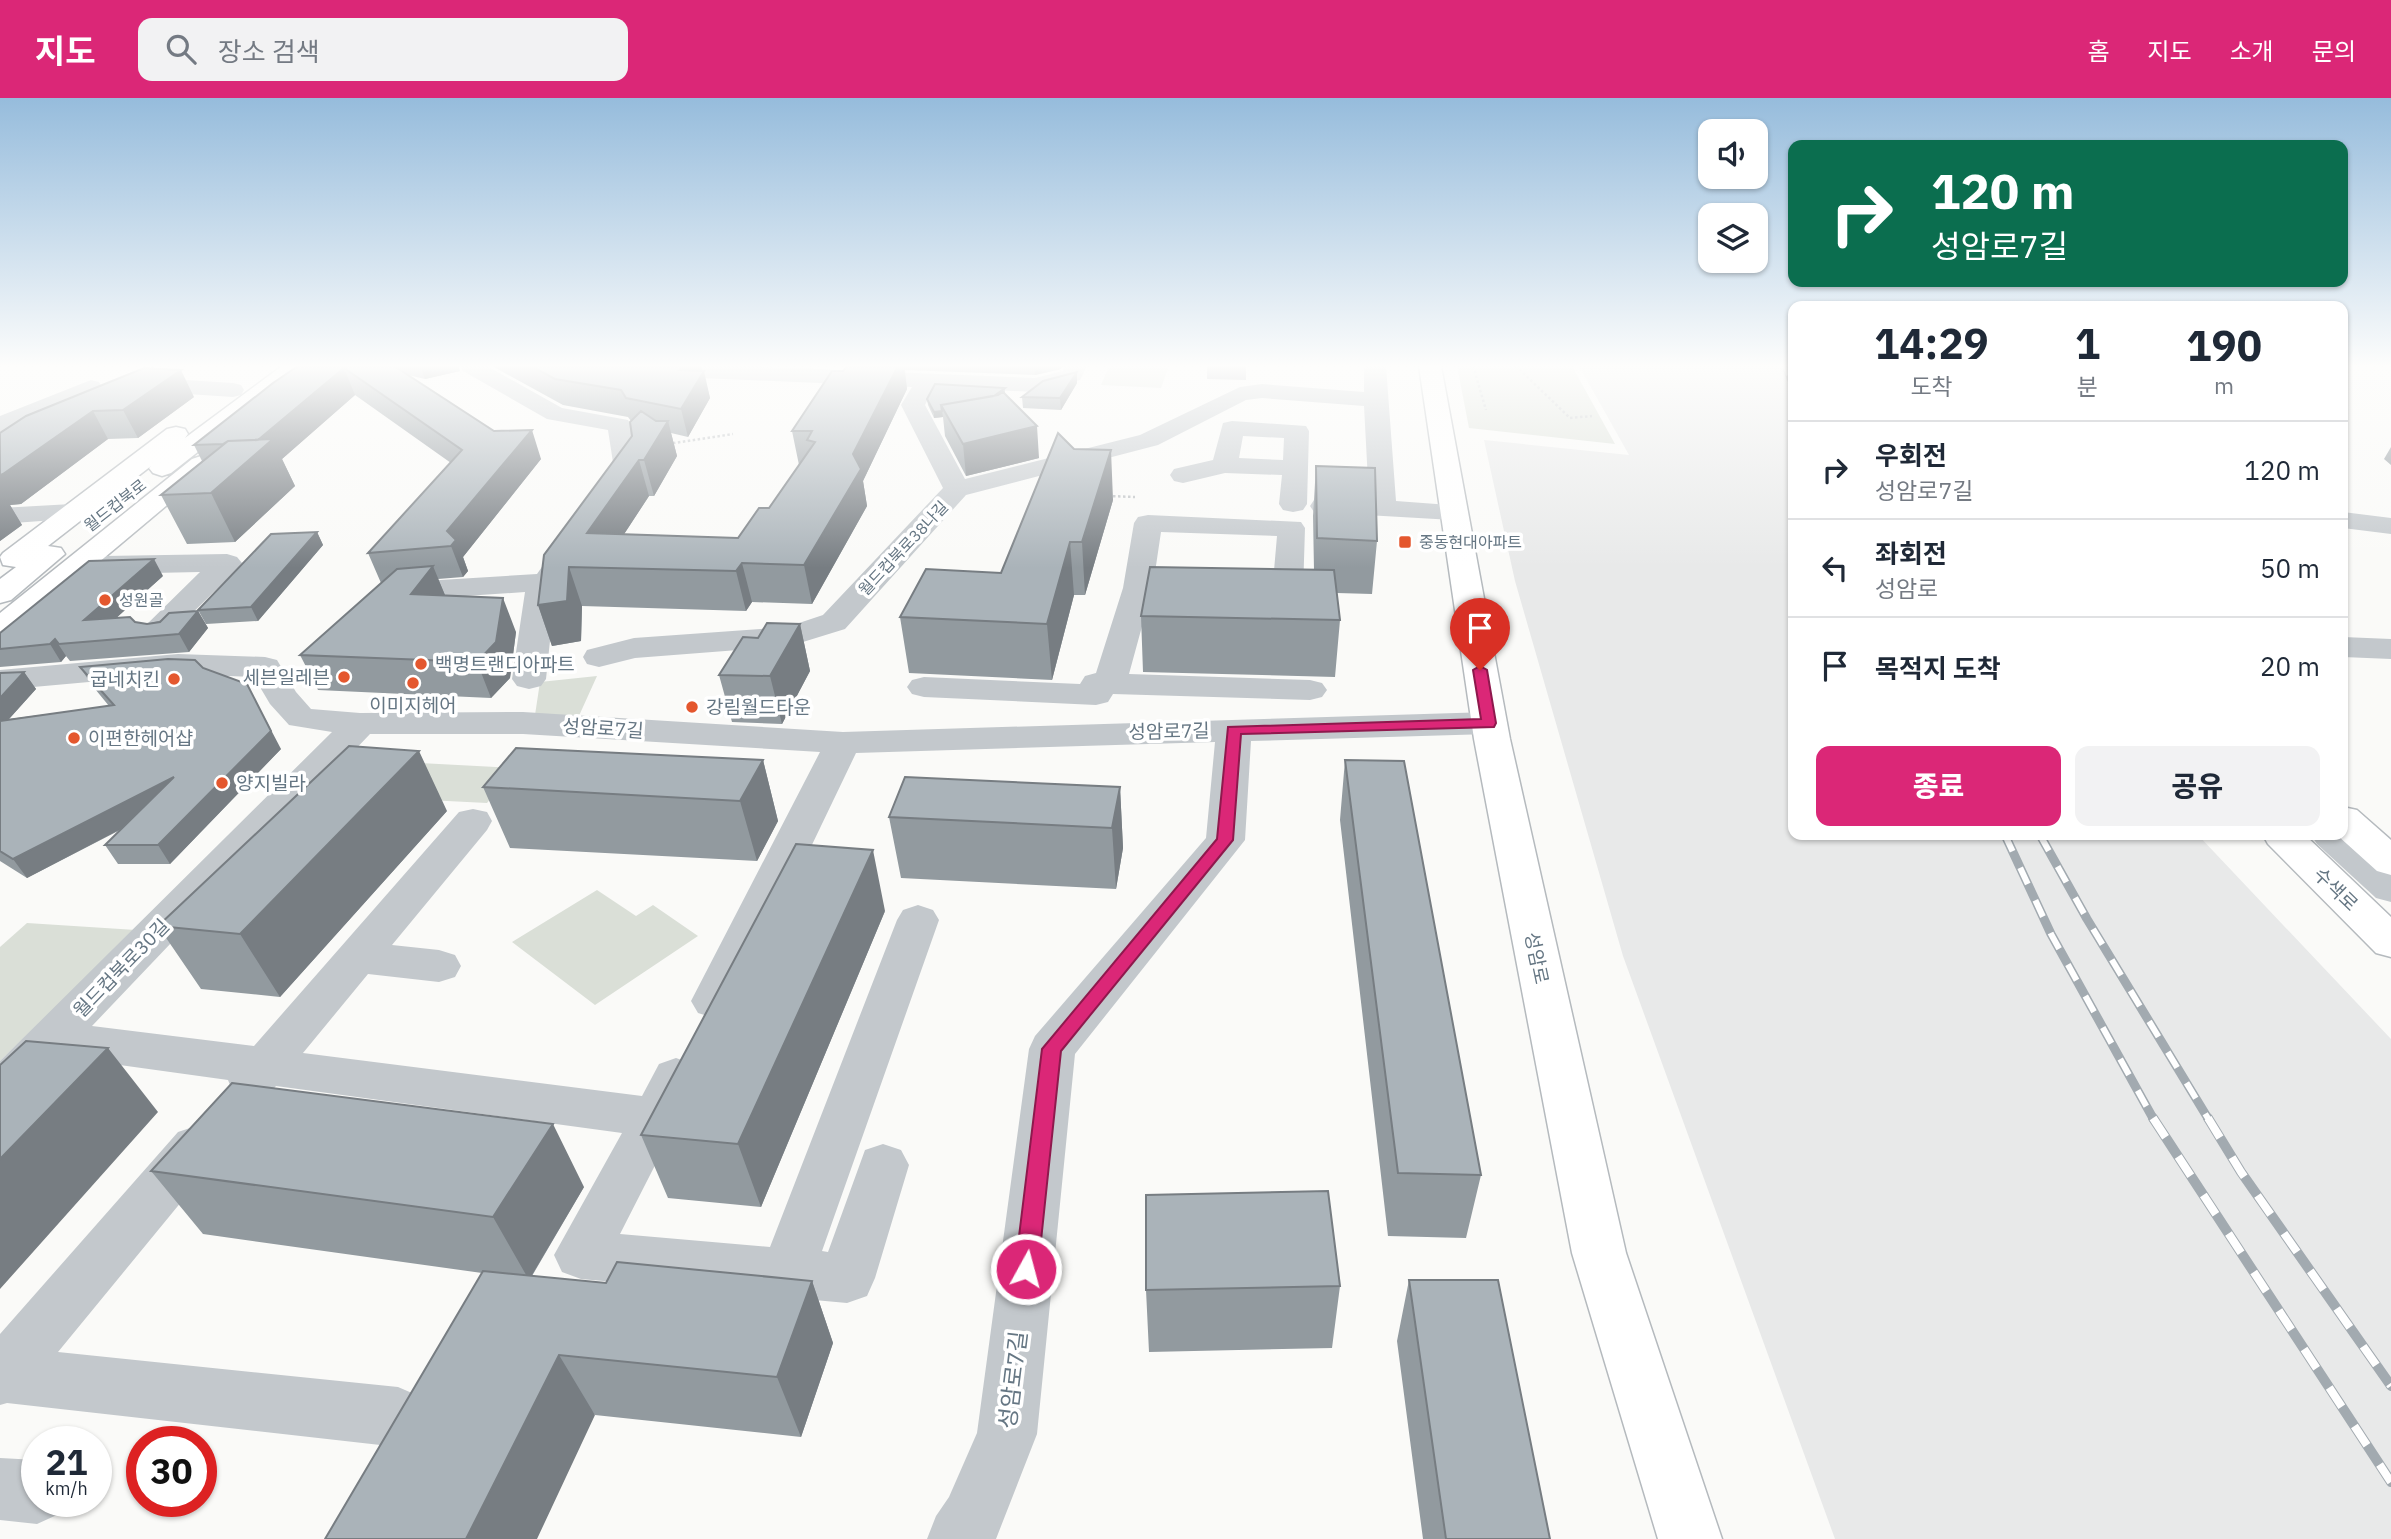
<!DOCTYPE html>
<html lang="ko">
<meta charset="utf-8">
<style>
body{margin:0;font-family:"IBM Plex Sans","Noto Sans KR",sans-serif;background:#f2f2f3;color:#1f2937;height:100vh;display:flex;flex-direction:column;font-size:26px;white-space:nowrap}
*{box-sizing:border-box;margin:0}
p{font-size:23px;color:#747a83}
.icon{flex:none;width:38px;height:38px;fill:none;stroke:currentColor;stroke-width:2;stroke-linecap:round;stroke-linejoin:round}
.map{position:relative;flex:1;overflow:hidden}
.panel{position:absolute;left:1788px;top:203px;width:560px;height:539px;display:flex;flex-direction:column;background:#fff;border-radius:14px;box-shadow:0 2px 5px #0004}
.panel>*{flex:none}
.top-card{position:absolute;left:1788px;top:42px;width:560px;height:147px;border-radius:14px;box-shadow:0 2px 5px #0004;background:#0b6e4f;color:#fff;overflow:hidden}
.tools{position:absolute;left:1698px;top:21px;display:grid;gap:14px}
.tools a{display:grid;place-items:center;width:70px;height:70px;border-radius:14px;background:#fff;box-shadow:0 2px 5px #0004;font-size:35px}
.speed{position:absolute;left:21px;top:1328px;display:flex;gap:14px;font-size:35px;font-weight:700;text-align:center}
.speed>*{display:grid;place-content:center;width:91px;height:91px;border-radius:50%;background:#fff;box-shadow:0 2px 5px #0004;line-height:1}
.speed small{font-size:18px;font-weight:400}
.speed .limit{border:10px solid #d22;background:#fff;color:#111}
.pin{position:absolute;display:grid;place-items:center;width:60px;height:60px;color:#fff;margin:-72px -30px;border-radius:50% 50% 50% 0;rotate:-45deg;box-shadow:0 0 7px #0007}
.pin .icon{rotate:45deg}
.me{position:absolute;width:77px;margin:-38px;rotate:7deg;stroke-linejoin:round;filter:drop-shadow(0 0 5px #0008)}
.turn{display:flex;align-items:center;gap:24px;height:147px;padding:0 28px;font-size:32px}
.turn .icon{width:91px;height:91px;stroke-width:2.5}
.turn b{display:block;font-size:49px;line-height:60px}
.eta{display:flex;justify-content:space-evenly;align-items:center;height:119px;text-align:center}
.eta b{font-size:42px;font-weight:800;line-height:49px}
.primary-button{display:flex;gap:14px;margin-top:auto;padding:14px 28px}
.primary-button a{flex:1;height:80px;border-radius:14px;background:#db2777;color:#fff;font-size:28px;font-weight:800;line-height:80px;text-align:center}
.primary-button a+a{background:#f2f2f3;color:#1f2937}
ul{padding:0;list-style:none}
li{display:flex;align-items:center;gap:21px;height:98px;padding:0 28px;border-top:2px solid #e0e1e3}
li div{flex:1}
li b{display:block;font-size:26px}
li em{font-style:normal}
header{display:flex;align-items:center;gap:42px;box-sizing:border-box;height:98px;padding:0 35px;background:#db2777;color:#fff}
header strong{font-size:33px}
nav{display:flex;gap:38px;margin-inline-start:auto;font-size:24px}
.search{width:490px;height:63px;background:#f2f2f3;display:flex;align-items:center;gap:18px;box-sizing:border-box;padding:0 24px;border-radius:14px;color:#747a83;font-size:26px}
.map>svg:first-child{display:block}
</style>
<header>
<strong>지도</strong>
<div class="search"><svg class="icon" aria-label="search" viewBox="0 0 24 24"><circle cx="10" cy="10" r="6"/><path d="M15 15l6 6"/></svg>장소 검색</div>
<nav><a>홈</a><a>지도</a><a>소개</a><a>문의</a></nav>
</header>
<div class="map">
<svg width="2391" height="1441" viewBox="0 0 2391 1441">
<rect width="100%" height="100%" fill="#fafaf8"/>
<path fill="#e8e9e9" d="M1579 268H1794V737H2198L2391 941V1441H1835L1623 858 1515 483 1484 342 1629 357Z"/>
<path fill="#dadfd7" d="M1109 268H1169L1161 290 1101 287Z
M1457 268H1572L1615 346 1469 330Z
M597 578 578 620 535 617 540 584Z
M420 665 516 670 487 705 387 700Z
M597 792 636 818 653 807 698 838 595 907 512 844Z
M27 825 136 832 0 963V849Z"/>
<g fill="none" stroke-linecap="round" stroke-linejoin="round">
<g stroke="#b5babe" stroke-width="3">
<path id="major" d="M282 268H307L171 375 162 378 153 375 149 370 151 368 48 448 61 450 65 456 11 502 0 505V481L16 469 3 467 0 459 3 455 167 331 176 329 185 331 188 336 185 340Z
M1419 268H1441L1510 641 1626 1155 1722 1441H1658L1572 1155 1474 641Z
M201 358 210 361 214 366 210 371 11 538 0 540V515L192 361Z
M2343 709 2357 712 2391 742V777L2377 773 2337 737H2343Z
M2263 737H2305L2391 819V859L2376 855 2268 746Z"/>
</g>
<path stroke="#bbbfc2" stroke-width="2.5" stroke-dasharray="2.5 2.5" stroke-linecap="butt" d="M1473 268 1486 312
M1516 268 1570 320 1592 318
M668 346 733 336
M1108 398 1135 399"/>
<path fill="#c3c8cc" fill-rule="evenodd" d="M460 268H487L562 310 628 322 631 327 640 372C629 388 621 408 599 403L595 397 614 371 608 332 547 321 463 273Z
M575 268H745L1035 280 1063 273 1065 268H1087L1080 282 1035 294 934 289 925 307 965 381 1140 337 1240 289 1262 286 1364 294V268H1386L1396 403 1463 408 1467 414 1463 420 1453 422 1314 414 1310 408 1314 402 1324 400 1369 402 1364 308 1262 300 1246 302 1158 347 966 397 845 531 790 548 635 560 599 569 587 566 583 559 587 552 634 540 787 529 823 517 943 390 901 307 912 289 586 275 578 273Z
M154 280 233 285 241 287 244 292 241 297 233 299 157 294 139 300 131 298 128 293 131 288Z
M91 282 99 284 102 289 99 294 0 334V318Z
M1232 323 1306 328 1309 333 1307 406 1303 412 1293 414 1283 412 1279 406 1282 377 1225 375 1183 385 1174 383 1170 377 1174 371 1213 362 1223 325ZM1243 338 1284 340 1283 362 1239 360Z
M72 406 82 408 86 414 82 420 0 426V410Z
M2343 414 2391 420V436L2343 430Z
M1148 417 1301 424 1305 430 1303 494 1299 500C1282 505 1263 504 1246 499L1242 493 1246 487 1273 484 1277 438 1161 434 1154 481 1208 485 1212 491 1208 497 1197 500 1150 499 1129 576 1310 582 1322 585 1327 592 1322 599 1310 602 1113 596 1108 604 1096 607 924 599 912 596 907 589 912 582 924 579 1080 586 1085 578 1096 575 1123 490 1134 425 1138 419Z
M572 437 582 440 586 446 555 495 546 581 541 588 529 591 517 588 512 581 525 494 391 503 380 500 376 494 380 488 391 485 537 476 562 440Z
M227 456 237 459 242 465 237 471 168 539 157 541 146 539 141 532 200 474 104 476 94 473 89 467 94 461 104 458Z
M2343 539 2391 541V561L2343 559Z
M178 556 265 559 277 562 296 594 311 611 360 615 523 614 843 634 1489 614 1501 618 1507 625 1501 632 1489 636 1251 643 1245 742 1075 956 1037 1336 996 1441H927L936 1418 949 1399 977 1335 1029 951 1035 938 1206 740 1215 644 856 655 737 903 730 915 714 920 698 915 691 903 820 654 523 636H370L92 928 254 948 459 714 473 711 487 714 492 723 487 732 392 847 439 852 455 857 461 868 455 879 439 884 368 876 303 955 642 998 659 966 676 960 693 966 700 979 620 1136 770 1149 897 822 903 812 918 807 933 812 939 822 822 1153 828 1154 865 1052 883 1046 901 1052 909 1067 875 1180 867 1198 847 1205 581 1181 562 1174 554 1157 622 1035 276 988C263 1003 252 1003 234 997L228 982 62 959 17 1007 0 1012V963L332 634 289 627 270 606 254 579 178 576 0 592V572Z
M2343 728 2391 768V804L2376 800 2317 746 2311 737H2343Z
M196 1028 214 1034 221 1049 214 1064 58 1254 398 1289 419 1298 428 1319 419 1340 398 1349 7 1305 0 1307V1236L178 1034Z
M0 1360 37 1362V1404H65L59 1416 37 1426 0 1422Z"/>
<use href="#major" fill="#fff" fill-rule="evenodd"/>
<g stroke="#a2aab0" stroke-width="5">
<path id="rail-far2" d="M1784 268 1794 292"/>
</g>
<g stroke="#a2aab0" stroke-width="9">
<path id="rail-far1" d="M2005 737 2051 836 2154 1022
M2040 737 2087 821 2209 1022"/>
</g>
<g stroke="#a2aab0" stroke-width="10">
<path id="rail" d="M2153 1020 2391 1384
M2208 1020 2241 1074 2391 1288"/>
</g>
<use href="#rail-far2" stroke="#fff" stroke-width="3.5" stroke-dasharray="10" stroke-linecap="butt"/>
<use href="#rail-far1" stroke="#fff" stroke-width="6" stroke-dasharray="18" stroke-linecap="butt"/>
<use href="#rail" stroke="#fff" stroke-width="8" stroke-dasharray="23" stroke-linecap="butt"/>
</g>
<path fill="#929a9f" d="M298 268H458L460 273 425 281 408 277 494 333 541 361 463 459 468 473 463 479 438 481 445 497 516 534 510 580 491 600 318 592 300 557 381 485 368 455 451 365 355 297 282 361 295 388 235 444 187 446 161 397 202 363 194 347Z
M492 268H701L710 300 688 339 671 335 677 358 654 398H649L624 436 738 440 769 410 799 367 792 333 847 268H1063L1061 271 1035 277 905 272 907 291 863 383 867 408 812 506 752 504 746 513 582 508 581 543 552 548 538 507 632 338 631 323 628 319 563 307Z
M1207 268H1246V282L1207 281Z
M1077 285 1061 312 1023 310 1022 299Z
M1005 290V296L1039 360 966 378 945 338 943 319 934 320 928 307 927 301Z
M194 299 138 340 108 341 21 406 10 407 22 427 0 443V335L26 318Z
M2391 349V367L2384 361Z
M1316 368 1377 443 1372 496 1337 495 1340 522 1335 579 1143 574 1141 518 1314 472 1313 418Z
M1113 402 1085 497H1074L1052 582 909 575 900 519 1001 475Z
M317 434 323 447 258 523 206 526 198 512Z
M163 478 116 520 147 526 198 513 208 530 189 554 70 563 66 558 61 564 0 569V535Z
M800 526 810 573 782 626 732 624 719 577 758 540Z
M80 569 281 651 170 766H118L105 747 122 731 27 780 0 763V575L24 574 36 591 9 621 109 608 91 586Z
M763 662 778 723 757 763 510 750 483 689Z
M1345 662 1481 1077 1466 1140 1388 1138 1340 722Z
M1120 689 1123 750 1116 791 901 780 889 719Z
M447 713 280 899 201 891 158 828Z
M885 813 761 1109 668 1100 641 1037Z
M151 1073 584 1089 532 1178 606 1185 812 1183 833 1245 801 1339 595 1317 482 1175 203 1136Z
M1409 1182 1550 1441H1423L1397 1243Z
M1340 1188 1332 1250 1149 1254 1146 1192Z"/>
<path fill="#777d82" d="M420 268H458L460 273 425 281Z
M685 268H701L703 275 704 273 710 300 688 339 681 311 680 272Z
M898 268H904L907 291 863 383 867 408 812 506 804 467 853 356Z
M1034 268H1063L1061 271 1035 277Z
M344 270 355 297 282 361 295 388 235 444 211 395 254 345Z
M181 272 194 299 138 340 123 312Z
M1077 274V285L1061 312 1060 300Z
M93 313 108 341 21 406 10 407 22 427 0 443V377Z
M942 313 943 319 934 320V314Z
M668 323 677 358 654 398 644 362Z
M1037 328 1039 360 966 378 963 346Z
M532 332 541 361 463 459 468 473 463 479 451 448 447 433Z
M1111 352 1113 402 1085 497 1082 444Z
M639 362 649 398 602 470 587 435Z
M317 434 323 447 258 523 251 509Z
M1070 444 1074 497 1052 582 1047 526Z
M154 461 163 478 94 540 84 522Z
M742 465 752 504 746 513 736 473Z
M433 468 447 502 411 496Z
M569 469 582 508 581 543 552 548 538 507Z
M503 500 516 534 510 580 491 600 477 564Z
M198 513 208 530 189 554 179 536Z
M800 526 810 573 782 626 770 578Z
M55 541 66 558 61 564 50 546Z
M24 574 36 591 0 631V600Z
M247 586 281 651 170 766 158 747Z
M419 653 447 713 280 899 240 836Z
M763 662 778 723 757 763 740 703Z
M174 679 186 697 27 780 13 761Z
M1120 689 1123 750 1116 791 1112 730Z
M873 752 885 813 761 1109 738 1046Z
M108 950 158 1014 0 1191V1061Z
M553 1026 584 1089 529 1182 493 1119Z
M812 1183 833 1245 801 1339 777 1279Z
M559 1257 595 1317 537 1441H466Z"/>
<path fill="#aab3b9" stroke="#777d82" stroke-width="2" d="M298 268H394L494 333 532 332 447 433 456 442 451 448 368 455 462 352 344 270 258 342 228 343 223 346 194 347 273 285Z
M531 268H685L680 272 704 273 681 311 626 300 621 292 555 281Z
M847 268H898L853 356 861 371 804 467 742 465 736 473 569 469 567 503 538 507 544 457 632 338 630 324 641 313 656 323H668L644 362H639L587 435 738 440 759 410H769L815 344 807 342 812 333H792L832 273H843Z
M144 270 181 272 123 312 93 313 3 376 0 377V335L26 318Z
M1077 274 1060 300 1022 299 1043 283Z
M935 286 1005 290 994 298 941 307 942 313 934 314 927 301Z
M1003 294 1037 328 963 346 941 307 998 297Z
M1058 335 1074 351 1111 352 1082 444H1070L1047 526 900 519 926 471 1001 475Z
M273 341 211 395 161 397 228 343Z
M1316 368 1375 370 1377 443 1317 440Z
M317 434 251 509 198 512 271 436Z
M154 461 84 522 130 519 135 524 147 526 160 524 169 515 198 513 179 536 59 546 55 541 50 546 0 551V535L89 463Z
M433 468 411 496 503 500 496 544 477 564 300 557 397 471Z
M1150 469 1334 472 1340 522 1141 518Z
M767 525 800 526 770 578 719 577 743 539 758 540Z
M168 561 195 562 203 570 247 586 271 633 158 747H105L174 679 13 761 0 753V623L114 607 80 569Z
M24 574 0 600V575Z
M349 648 419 653 240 836 158 828Z
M516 650 763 662 740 703 483 689Z
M1345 662 1404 663 1481 1077 1398 1075Z
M905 679 1120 689 1112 730 889 719Z
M796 746 873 752 738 1046 641 1037Z
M26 943 108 950 0 1061V967Z
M232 985 553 1026 493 1119 151 1073Z
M1328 1093 1340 1188 1146 1192V1097Z
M617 1164 812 1183 777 1279 559 1257 466 1441H325L483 1173 606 1185Z
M1409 1182H1498L1550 1441H1446Z"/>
<linearGradient id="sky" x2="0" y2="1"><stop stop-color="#96bcdc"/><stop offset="0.57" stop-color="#fdfdfc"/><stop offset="1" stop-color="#fdfdfc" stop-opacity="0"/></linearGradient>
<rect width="2391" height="470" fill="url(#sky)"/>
<path fill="#db2777" stroke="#8e194d" stroke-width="2" d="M1480 568 1487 572 1496 625 1494 629 1241 636 1233 742 1061 953 1038 1171 1034 1178 1026 1181 1018 1178 1015 1171 1042 951 1217 741 1228 629 1481 621 1473 572Z"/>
<g fill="#e4572e" stroke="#fff" stroke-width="2.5">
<rect x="1398" y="437" width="14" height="14" rx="3.5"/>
<circle cx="105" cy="502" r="7"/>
<circle cx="421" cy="566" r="7"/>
<circle cx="344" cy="579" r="7"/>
<circle cx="174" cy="581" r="7"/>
<circle cx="413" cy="585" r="7"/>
<circle cx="692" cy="609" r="7"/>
<circle cx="74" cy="640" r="7"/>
<circle cx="222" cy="685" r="7"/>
</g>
<g text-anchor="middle" stroke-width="7" stroke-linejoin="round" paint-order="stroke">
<g font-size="16" fill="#657683" stroke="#fff">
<text transform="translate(115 407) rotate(-38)" y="6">월드컵북로</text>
<text transform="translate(903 450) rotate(-47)" y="6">월드컵북로38나길</text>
</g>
<g font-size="16" fill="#657683" stroke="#fff" text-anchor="start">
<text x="1419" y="450">중동현대아파트</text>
<text x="119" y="508">성원골</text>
</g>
<g font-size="19" fill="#657683" stroke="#fff" text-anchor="start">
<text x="435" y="573">백명트랜디아파트</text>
<text x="330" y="586" text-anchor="end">세븐일레븐</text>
<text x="160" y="588" text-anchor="end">굽네치킨</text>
<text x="413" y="614" text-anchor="middle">이미지헤어</text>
<text x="706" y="616">강림월드타운</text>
<text x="88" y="647">이편한헤어샵</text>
<text x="236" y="692">양지빌라</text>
</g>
<g font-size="19" fill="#657683" stroke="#fff">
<text transform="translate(603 630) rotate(4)" y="7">성암로7길</text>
<text transform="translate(1169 633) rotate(-1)" y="7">성암로7길</text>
<text transform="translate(2336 791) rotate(44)" y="7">수색로</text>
<text transform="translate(1537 860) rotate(78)" y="7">성암로</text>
<text transform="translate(121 870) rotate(-46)" y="7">월드컵북로30길</text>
</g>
<g font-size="23" fill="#657683" stroke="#fff">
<text transform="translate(1013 1282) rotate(-83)" y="8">성암로7길</text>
</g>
</g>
</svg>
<div class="tools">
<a><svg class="icon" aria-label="sound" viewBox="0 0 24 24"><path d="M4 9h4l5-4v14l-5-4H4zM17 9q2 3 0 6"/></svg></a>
<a><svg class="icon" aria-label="layers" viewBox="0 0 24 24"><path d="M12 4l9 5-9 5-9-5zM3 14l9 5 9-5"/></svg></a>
</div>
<div class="speed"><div>21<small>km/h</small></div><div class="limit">30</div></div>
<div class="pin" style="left:1480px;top:572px;background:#d93025"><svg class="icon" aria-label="arrive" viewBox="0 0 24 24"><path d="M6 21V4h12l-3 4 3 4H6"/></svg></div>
<svg class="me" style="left:1026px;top:1171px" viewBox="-20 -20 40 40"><circle r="17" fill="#db2777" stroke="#fff" stroke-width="3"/><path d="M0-11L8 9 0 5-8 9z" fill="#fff"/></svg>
<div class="top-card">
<div class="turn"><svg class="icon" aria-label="right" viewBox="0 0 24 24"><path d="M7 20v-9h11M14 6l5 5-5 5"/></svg><div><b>120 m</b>성암로7길</div></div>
</div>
<section class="panel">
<div class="eta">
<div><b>14:29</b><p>도착</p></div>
<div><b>1</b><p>분</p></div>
<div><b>190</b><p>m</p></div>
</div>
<ul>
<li><svg class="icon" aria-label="right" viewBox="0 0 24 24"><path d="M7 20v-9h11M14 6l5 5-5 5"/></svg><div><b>우회전</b><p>성암로7길</p></div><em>120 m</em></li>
<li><svg class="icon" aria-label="left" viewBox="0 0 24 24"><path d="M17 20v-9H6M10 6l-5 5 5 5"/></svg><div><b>좌회전</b><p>성암로</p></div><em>50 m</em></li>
<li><svg class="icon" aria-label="arrive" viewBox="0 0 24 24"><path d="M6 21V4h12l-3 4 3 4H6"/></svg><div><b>목적지 도착</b></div><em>20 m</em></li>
</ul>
<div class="primary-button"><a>종료</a><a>공유</a></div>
</section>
</div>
